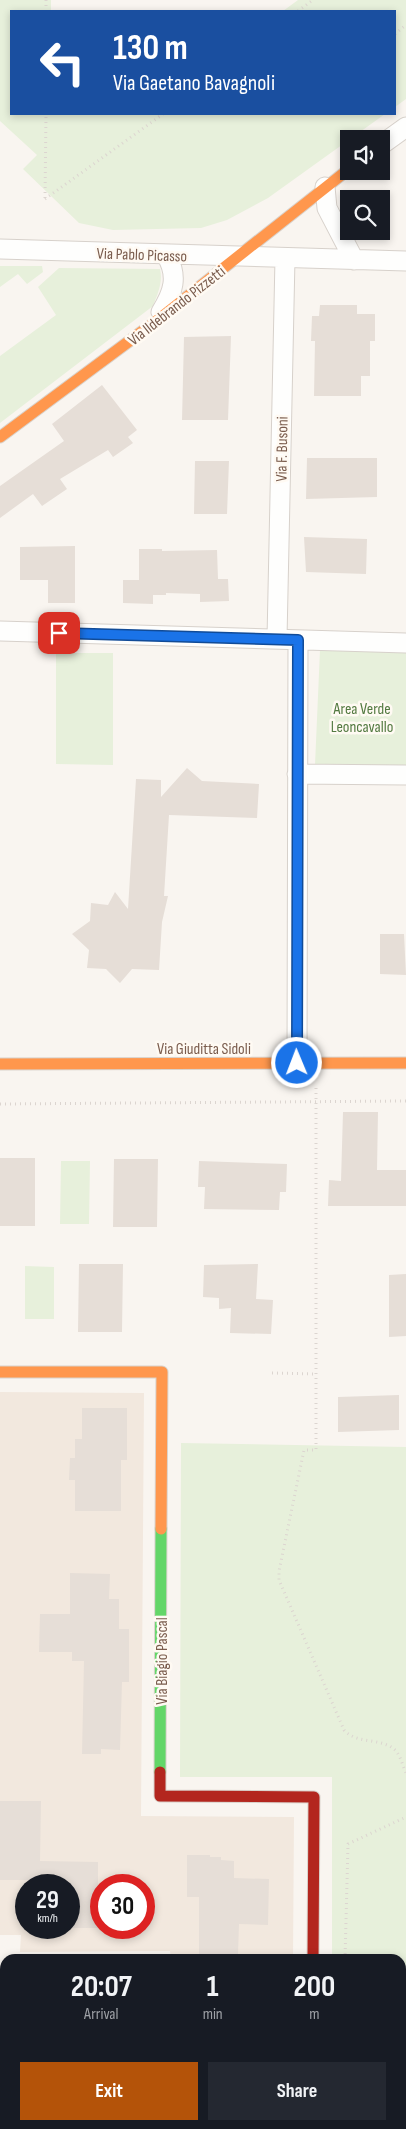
<!DOCTYPE html>
<style>
body{margin:0;font-family:"Sofia Sans Condensed",sans-serif;background:#242831;color:#f1f3f6;height:100vh;display:flex;flex-direction:column;font-size:19px;white-space:nowrap}
*{box-sizing:border-box;margin:0}
p{font-size:16px;color:#9ea1a6}
.icon{flex:none;width:28px;height:28px;fill:none;stroke:currentColor;stroke-width:2;stroke-linecap:round;stroke-linejoin:round}
.map{position:relative;flex:1;overflow:hidden}
.drawer{position:absolute;left:0px;top:1954px;width:406px;height:176px;display:flex;flex-direction:column;background:#171b24;border-radius:15px 15px 0 0;box-shadow:0 2px 8px #0003}
.drawer>*{flex:none}
.top-card{position:absolute;left:10px;top:10px;width:386px;height:105px;border-radius:0px;box-shadow:0 2px 8px #0003;background:#1a4fa0;color:#fff;overflow:hidden}
.controls{position:absolute;left:340px;top:130px;display:grid;gap:10px}
.controls a{display:grid;place-items:center;width:50px;height:50px;border-radius:0px;background:#171b24;box-shadow:0 2px 8px #0003;font-size:25px}
.speed{position:absolute;left:15px;top:1874px;display:flex;gap:10px;font-size:25px;font-weight:700;text-align:center}
.speed>*{display:grid;place-content:center;width:65px;height:65px;border-radius:50%;background:#171b24;box-shadow:0 2px 8px #0003;line-height:1}
.speed small{font-size:12px;font-weight:400}
.speed .limit{border:8px solid #d22;background:#fff;color:#111}
.pin{position:absolute;display:grid;place-items:center;width:42px;height:42px;color:#fff;margin:-21px;border-radius:10px;box-shadow:0 2px 8px #0006}
.me{position:absolute;width:55px;margin:-28px;rotate:359deg;stroke-linejoin:round;filter:drop-shadow(0 0 4px #0008)}
.turn{display:flex;align-items:center;gap:18px;height:105px;padding:0 20px;font-size:22px}
.turn .icon{width:65px;height:65px;stroke-width:2.5}
.turn b{display:block;font-size:35px;line-height:42px}
.eta{display:flex;justify-content:space-evenly;align-items:center;height:85px;text-align:center}
.eta b{font-size:30px;font-weight:700;line-height:35px}
.primary-button{display:flex;gap:10px;margin-top:auto;padding:10px 20px}
.primary-button a{flex:1;height:58px;border-radius:0px;background:#b45309;color:#fff;font-size:20px;font-weight:700;line-height:58px;text-align:center}
.primary-button a+a{background:#242831;color:#f1f3f6}
.map>svg:first-child{display:block}
</style>
<div class="map">
<svg width="406" height="2129" viewBox="0 0 406 2129">
<rect width="100%" height="100%" fill="#f9f5f0"/>
<path fill="#f2e8de" fill-rule="evenodd" d="M0 1392 144 1393 141 1816 294 1817 293 1959H171L170 1951 20 1952 21 1935H0ZM26 1885H69V1928H26ZM101 1885H144V1928H101Z
M0 1975H5V2125H292V2129H0Z"/>
<path fill="#e7f0db" d="M0 0H51V11H11V114H385L268 198 227 220 201 228 113 230 79 223 23 169 37 155 0 121Z
M298 0H406V99L395 107V11H283Z
M0 266H42L43 272 27 284 18 274 0 287Z
M59 268 160 269C163 282 158 293 153 306L0 423V356L56 315 38 287Z
M320 650 406 652V765H315Z
M56 653H113V765L56 764Z
M61 1161H90L89 1224H60Z
M25 1266 54 1267V1319H25Z
M181 1443 406 1447V1992H401V1959H332V1777H180Z
M401 2018H406V2129H331V2125H401Z"/>
<path fill="#e6ded7" d="M320 305H357V314H375V341H370V376H361V396H314L315 341H311L312 316H319Z
M231 336 228 420H182L184 337Z
M102 385 137 430 128 437 133 443 113 457 108 450 60 479 67 489 42 506 33 494 0 518V486L64 441 52 424Z
M307 458H377V497L306 499Z
M195 461H229L227 514H194Z
M304 537 367 539 366 574 306 572Z
M75 546V603H48V580H20V547Z
M139 549H162V551L217 550 218 579H228L229 601 200 602V594L166 593V595H153V604L123 603V580H139Z
M187 768 202 781 259 784 257 818 169 815 164 896H168L162 922 159 970 132 969 120 983 106 969 87 968 89 950 72 934 90 921 91 903 108 905 115 892 128 909 136 779 161 780V797Z
M380 934H404L406 975 380 974Z
M343 1112H378L377 1170H406V1206H328L329 1180 341 1181Z
M0 1158H35V1226H0Z
M114 1159H158L157 1227H113Z
M199 1161 287 1164 286 1192H280L279 1210 204 1209 205 1187H198Z
M79 1264H123L122 1332H78Z
M258 1264 256 1299 273 1300 271 1334 230 1333 231 1308 219 1309V1298L203 1297 204 1265Z
M406 1274V1336L389 1337V1275Z
M399 1395V1430L338 1432V1397Z
M82 1408H127V1460H121V1511H75V1480H69L70 1458H75V1439H82Z
M70 1573 110 1574 109 1599H119V1629H129V1682H122L120 1750 101 1749V1754H82L84 1661H72V1652H39L40 1614H70Z
M0 1801H41L40 1861 98 1862V1928H69V1885H39V1880H0Z
M187 1855H210V1857H221V1860L234 1861V1878L269 1879 268 1925 239 1924 238 1954 199 1955V1897H187Z"/>
<g fill="none" stroke-linecap="round" stroke-linejoin="round">
<g stroke="#d7d1cb" stroke-width="21">
<path id="street" d="M381 145 406 127
M325 187 327 208 354 260
M0 249 406 261
M161 312C173 293 179 276 166 255
M0 631 406 643
M277 639 285 258
M297 774 406 775
M297 1063 298 640
M401 2005H406
M312 2129V2125"/>
</g>
<g stroke="#d9d2cb" stroke-width="13">
<path id="fast" d="M160 1772 161 1529"/>
</g>
<g stroke="#d9d2cb" stroke-width="13">
<path id="slow" d="M0 437 155 322 349 169
M0 1064 406 1063
M0 1372H162L161 1529"/>
</g>
<g stroke="#d9d2cb" stroke-width="13">
<path id="jam" d="M160 1772V1796L314 1797 313 1959"/>
</g>
<path stroke="#dcd5d0" stroke-width="3" stroke-dasharray="1 4" stroke-linecap="butt" d="M46 11V0
M298 11 313 0
M395 34 406 25
M45 198 46 114
M45 199 163 114
M316 1088V1450H304L279 1571V1580L344 1730C357 1745 383 1737 396 1751 401 1757 403 1767 406 1773
M0 1104 406 1101
M272 1373 316 1374
M345 1959 348 1844 406 1817"/>
<use href="#street" stroke="#fefefd" stroke-width="19"/>
<use href="#fast" stroke="#63d668" stroke-width="11"/>
<use href="#slow" stroke="#ff974d" stroke-width="11"/>
<use href="#jam" stroke="#b3261e" stroke-width="11"/>
</g>
<g fill="none" stroke-linecap="round" stroke-linejoin="round">
<g stroke="#114b97" stroke-width="12">
<path id="route" d="M59 633 298 640 297 1063"/>
</g>
<use href="#route" stroke="#1a73e8" stroke-width="9"/>
</g>
<g text-anchor="middle" stroke-width="5" stroke-linejoin="round" paint-order="stroke">
<g font-size="16" fill="#7a5c4d" stroke="#fffaf3">
<text transform="translate(142 254) rotate(2)" y="6">Via Pablo Picasso</text>
<text transform="translate(176 305) rotate(-38)" y="6">Via Ildebrando Pizzetti</text>
<text transform="translate(281 449) rotate(-89)" y="6">Via F. Busoni</text>
<text x="204" y="1054">Via Giuditta Sidoli</text>
<text transform="translate(161 1661) rotate(-90)" y="6">Via Biagio Pascal</text>
</g>
<g font-size="16" fill="#537a41" stroke="#fffaf3">
<text x="362" y="714">Area Verde<tspan x="362" dy="18">Leoncavallo</tspan></text>
</g>
</g>
</svg>
<div class="controls">
<a><svg class="icon" aria-label="sound" viewBox="0 0 24 24"><path d="M4 9h4l5-4v14l-5-4H4zM17 9q2 3 0 6"/></svg></a>
<a><svg class="icon" aria-label="search" viewBox="0 0 24 24"><circle cx="10" cy="10" r="6"/><path d="M15 15l6 6"/></svg></a>
</div>
<div class="speed"><div>29<small>km/h</small></div><div class="limit">30</div></div>
<div class="pin" style="left:59px;top:633px;background:#d93025"><svg class="icon" aria-label="arrive" viewBox="0 0 24 24"><path d="M6 21V4h12l-3 4 3 4H6"/></svg></div>
<svg class="me" style="left:297px;top:1063px" viewBox="-20 -20 40 40"><circle r="17" fill="#1a73e8" stroke="#fff" stroke-width="3"/><path d="M0-11L8 9 0 5-8 9z" fill="#fff"/></svg>
<div class="top-card">
<div class="turn"><svg class="icon" aria-label="left" viewBox="0 0 24 24"><path d="M17 20v-9H6M10 6l-5 5 5 5"/></svg><div><b>130 m</b>Via Gaetano Bavagnoli</div></div>
</div>
<section class="drawer">
<div class="eta">
<div><b>20:07</b><p>Arrival</p></div>
<div><b>1</b><p>min</p></div>
<div><b>200</b><p>m</p></div>
</div>
<div class="primary-button"><a>Exit</a><a>Share</a></div>
</section>
</div>
